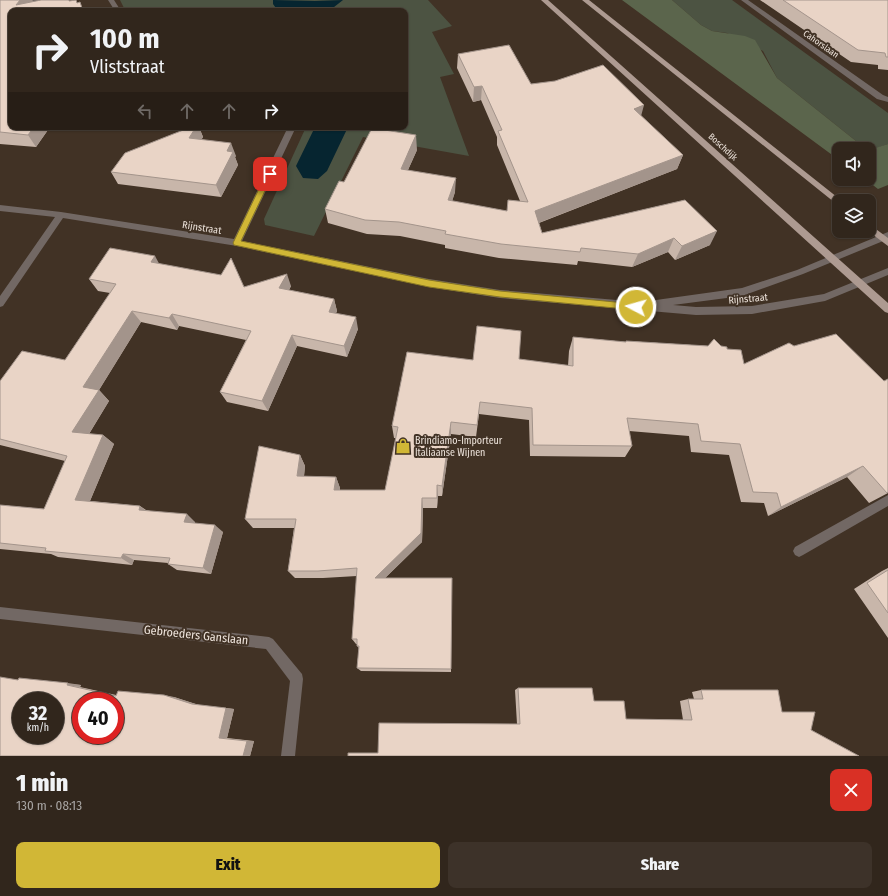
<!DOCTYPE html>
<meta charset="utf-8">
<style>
body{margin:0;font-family:"Fira Sans Condensed",sans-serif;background:#3d3229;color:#f1f3f6;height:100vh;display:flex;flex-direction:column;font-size:15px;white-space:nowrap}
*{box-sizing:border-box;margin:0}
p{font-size:13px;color:#a8a5a3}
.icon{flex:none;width:22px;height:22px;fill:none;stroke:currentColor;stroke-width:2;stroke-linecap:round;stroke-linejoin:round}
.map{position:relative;height:756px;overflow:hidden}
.sheet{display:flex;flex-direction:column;background:#31261c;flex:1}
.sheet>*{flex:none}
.top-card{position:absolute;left:8px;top:8px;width:400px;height:122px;border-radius:8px;box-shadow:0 1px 3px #0004,0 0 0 1px #4c433b;background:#31261c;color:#f1f3f6;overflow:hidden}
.tools{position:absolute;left:832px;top:142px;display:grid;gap:8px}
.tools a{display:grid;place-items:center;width:44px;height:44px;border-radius:8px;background:#31261c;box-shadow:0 1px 3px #0004,0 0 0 1px #4c433b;font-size:20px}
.speed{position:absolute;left:12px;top:692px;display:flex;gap:8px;font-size:20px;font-weight:700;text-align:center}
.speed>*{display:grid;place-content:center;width:52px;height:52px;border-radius:50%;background:#31261c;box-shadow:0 1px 3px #0004,0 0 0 1px #4c433b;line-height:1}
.speed small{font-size:10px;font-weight:400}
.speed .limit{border:6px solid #d22;background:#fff;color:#111}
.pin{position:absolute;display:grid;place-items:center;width:34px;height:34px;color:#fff;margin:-17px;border-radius:8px;box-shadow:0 2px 6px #0006}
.me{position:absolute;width:44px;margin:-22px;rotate:276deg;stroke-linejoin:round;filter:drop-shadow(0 0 3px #0008)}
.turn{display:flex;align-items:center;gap:14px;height:84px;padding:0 16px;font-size:18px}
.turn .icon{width:52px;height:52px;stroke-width:2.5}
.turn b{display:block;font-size:28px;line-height:34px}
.lanes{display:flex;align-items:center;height:38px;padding:0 16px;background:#0003;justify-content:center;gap:20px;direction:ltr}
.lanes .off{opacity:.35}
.round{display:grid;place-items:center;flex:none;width:42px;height:42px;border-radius:8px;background:#3d3229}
.headline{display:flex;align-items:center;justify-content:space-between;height:68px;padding:0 16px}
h1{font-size:24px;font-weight:800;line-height:30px}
.primary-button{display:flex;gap:8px;margin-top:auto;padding:8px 16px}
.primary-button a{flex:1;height:46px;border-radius:8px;background:#d1b736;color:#111;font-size:16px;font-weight:800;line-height:46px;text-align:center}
.primary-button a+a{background:#3d3229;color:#f1f3f6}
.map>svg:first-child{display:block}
</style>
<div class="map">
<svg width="888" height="756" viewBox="0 0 888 756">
<rect width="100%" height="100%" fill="#413225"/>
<path fill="#4c5342" d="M120 0H428L452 26 432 32 454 74 440 77 469 156 363 137 314 236 265 225 264 219 306 127H405V11H130L124 8Z
M672 0H732L888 113V144L871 150 866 149 777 78 763 51 727 33 712 31 701 25Z"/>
<path fill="#5b654c" d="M622 0H672L701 25 712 31 745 36 755 40 777 78 866 149H839V160Z
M888 144V185L878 189 865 179H869V150Z"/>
<path fill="#062530" d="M273 0 315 1 343 0 329 11H278L273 4Z
M315 127H348L327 171 318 179 303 178 296 166Z"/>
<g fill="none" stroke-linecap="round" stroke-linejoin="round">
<path fill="#726864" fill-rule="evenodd" d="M0 0H38C29 6 11 3 0 3Z
M108 0H114L121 11H115Z
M741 0H748L883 95 888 97V102L877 99Z
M288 127H296L242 241 429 279 500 290 652 303 656 300 742 288 797 270 888 232V239L803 274 742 296 673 305 696 307 752 306 824 294 888 268V275L825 301 752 314 696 315 500 298 429 287 237 246 63 218 3 306 0 307V296L55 217 0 211V205L61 212 234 239Z
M888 495V506L803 555 799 557 795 555 793 551 795 547Z
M0 607 269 637 273 639 302 674 303 679 295 756H281L290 681 266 649 0 619Z"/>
<path fill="#ad9a91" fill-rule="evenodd" d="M541 0H548L888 303V313L885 312Z
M582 0H589L842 201H839V206Z
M869 224 888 238V246L868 231Z"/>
</g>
<path fill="#c8b6aa" d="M0 0H32L33 2 11 11 50 127 36 147 0 144Z
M760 0H888V70L878 69V65L851 62Z
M458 54 531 84 641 116 683 155 677 169 539 223 542 233 685 200 710 245 675 260 668 252 632 267 578 261 577 265 499 258 445 248V245L400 236 367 234 328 223 325 209 344 182 417 150 408 170 455 192 452 201 507 211 520 201 497 145V137L481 100 473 102 457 68Z
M191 127H199L203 137 201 140 236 156 235 157 238 165 221 197 118 184 111 172Z
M159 264 244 287 291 286 289 290 334 299 337 311 336 313 358 329 347 357 297 346 268 411 227 402 220 392 246 340 179 326 177 330 141 322 99 390 109 401 89 434 103 435 114 444 90 501 140 506 146 510 195 522V523L223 532 211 574 177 570 168 564V563L134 560 132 565 58 557 51 554 0 549V505L44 509 65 461 0 445V381L65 360 110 293 98 291 89 279Z
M573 337 626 342V341L708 346H721L727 349 744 364 789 343 888 493 869 503 847 477 768 516 764 503 741 502 729 455 691 452 689 436 629 431 632 446 625 457 530 456 529 420 479 414 476 437 451 434 442 496H438L437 508H423L422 542 385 578 451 669V672L361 671 357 668 359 648 357 646V644H356L352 639 357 576 323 578H295L288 571 294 528H253L245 519 300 455 305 466 304 476 336 477 340 488V490H385L396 438H394L392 426 473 360 519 359 568 366 569 351Z
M888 568V638L854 589 882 571Z
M18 680 81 685 80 687 116 695 174 697 199 705 234 709 227 738 254 741 250 756Z
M518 688 594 701 626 719 683 720 680 701 688 699H694L692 692 701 690 782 712 811 730 859 756 348 753H378L517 724 515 690Z"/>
<path fill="#a3948b" d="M20 0H32L34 4 16 5Z
M482 86 481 100 473 102 474 87Z
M644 105 640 120 634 109Z
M34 127H50L36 147 28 135Z
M196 127H199L203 137 195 151 189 138Z
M416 135 417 150 402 183 401 169Z
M231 143 236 156 235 157 238 165 221 197 216 185 227 151Z
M683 155 677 169 533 225 535 211Z
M456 178 455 192 448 214V200Z
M717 231 710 245 675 260 682 246Z
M674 238 668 252 632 267 638 254Z
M155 256 162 269 151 262Z
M287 274 291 286 284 300 279 288Z
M334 299 337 311 332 323 329 312Z
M132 311 141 322 99 390 109 401 84 442 72 432 83 387Z
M172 314 179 326 177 330 169 318Z
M356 317 358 329 347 357 344 346Z
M292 335 297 346 268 411 262 401Z
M451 422V434L442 496V486Z
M103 435 114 444 87 508 75 500Z
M300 455 305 466 303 486 297 476Z
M863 466 847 477 768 516 781 507Z
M336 477 340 488 339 500 334 490Z
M437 485 438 496 437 508Z
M422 498 423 508 422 542 378 585 375 578Z
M140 506 150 514 139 510Z
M187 514 195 522 192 529 184 522Z
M215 525 223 532 211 574 203 568Z
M123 554 134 560 132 565 121 558Z
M68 683 81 685 80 687 67 685Z
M164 695 174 697 201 706 192 704Z
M226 708 234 709 227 738H219Z
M247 741H254L250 756H243Z"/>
<path fill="#e9d4c6" stroke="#a3948b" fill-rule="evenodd" d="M0 0H20L16 5 41 0H69V1L76 0 77 3 80 2 83 11H11V127H34L28 135 0 132Z
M783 0H888V57H886L885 53 858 50Z
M509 45 531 84 555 81 603 65 644 105 634 109 683 155 535 211 542 233 685 200 717 231 682 246 674 238 638 254 581 248 580 252 501 244 445 234 446 231 399 222 365 220 325 209 339 181 344 182 372 128 416 135 401 169 456 178 448 200 507 211 508 200 528 202 498 131 502 130 482 86 474 87 458 54Z
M191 127H196L189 138 231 143 227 151 233 152 216 185 111 172 125 153Z
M110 248 155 256 151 262 221 275 231 258 244 287 287 274 279 288 334 299 329 312 356 317 344 346 292 335 262 401 220 392 251 331 172 314 169 318 132 311 83 387 99 390 72 432 103 435 75 500 140 506 139 510 187 514 184 522 215 525 203 568 168 564 170 558 123 554 121 558 45 551 46 548 0 543V505L44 509 67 456 0 439V381L22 351 65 360 116 284 89 279Z
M477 326 521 331 519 359 573 366V337L626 342V341L708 346 714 339 721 346 727 347V349L741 350 744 364 789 343 794 346 836 334 884 381 888 379V492L887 493 863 466 781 507 777 493 753 492 740 444 701 441 698 424 627 418 632 446 533 445 532 408 480 402 477 425 451 422 442 486 437 485V498H422L421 533 375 578H452L451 669 357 668 359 646H357V639H352L357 568 318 571H288L296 519H245L259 446 300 455 297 476 336 477 334 490H385L398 427 392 426 407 352 473 360Z
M888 570V613L867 583Z
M0 677 18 680 19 678 68 683 67 685 116 696 118 691 164 695 192 704 226 708 219 738 247 741 243 756H0ZM21 701H55V735H21ZM81 701H115V735H81Z
M518 688H592L594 701H624L626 719 692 720 688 699H703L701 690H778L782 712H815L811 730 859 756H348V753H378L379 723 520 724Z"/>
<path fill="#d1b736" stroke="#887723" d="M267 172H270L273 174 241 241 429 280 500 291 636 304 640 307 636 310 500 297 429 287 234 245 233 243Z"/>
<defs>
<g id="shop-bare" transform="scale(1.2)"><path d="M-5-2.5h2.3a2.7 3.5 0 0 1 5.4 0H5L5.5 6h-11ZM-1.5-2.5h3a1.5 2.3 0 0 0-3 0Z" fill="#d1b736" stroke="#413225" stroke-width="2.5" paint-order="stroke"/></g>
</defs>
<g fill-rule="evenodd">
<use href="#shop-bare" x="403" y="446"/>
</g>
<g text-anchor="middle" stroke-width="4" stroke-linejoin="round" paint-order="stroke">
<g font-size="9" fill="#ede3db" stroke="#413225">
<text transform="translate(821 44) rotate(35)" y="3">Cahorslaan</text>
<text transform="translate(723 147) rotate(42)" y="3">Boschdijk</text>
</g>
<g font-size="10" fill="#ede3db" stroke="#413225">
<text transform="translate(202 227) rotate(9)" y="4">Rijnstraat</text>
<text transform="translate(748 298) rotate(-5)" y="4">Rijnstraat</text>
</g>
<g font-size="10" fill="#ede3db" stroke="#413225" text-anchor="start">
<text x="415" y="444">Brindiamo-Importeur<tspan x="415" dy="12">Italiaanse Wijnen</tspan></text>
</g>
<g font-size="12" fill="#ede3db" stroke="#413225">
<text transform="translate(196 635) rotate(6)" y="4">Gebroeders Ganslaan</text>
</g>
</g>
</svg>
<div class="tools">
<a><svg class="icon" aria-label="sound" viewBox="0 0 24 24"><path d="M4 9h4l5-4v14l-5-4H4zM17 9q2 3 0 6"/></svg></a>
<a><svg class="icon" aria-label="layers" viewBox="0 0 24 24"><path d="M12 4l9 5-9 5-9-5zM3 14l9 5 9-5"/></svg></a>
</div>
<div class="speed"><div>32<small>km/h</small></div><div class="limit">40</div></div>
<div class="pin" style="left:270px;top:174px;background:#d93025"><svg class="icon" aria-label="arrive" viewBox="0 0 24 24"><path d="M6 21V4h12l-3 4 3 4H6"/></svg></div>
<svg class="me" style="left:636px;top:307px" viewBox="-20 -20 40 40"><circle r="17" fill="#d1b736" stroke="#fff" stroke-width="3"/><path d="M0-11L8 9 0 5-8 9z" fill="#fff"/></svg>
<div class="top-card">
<div class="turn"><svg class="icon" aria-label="right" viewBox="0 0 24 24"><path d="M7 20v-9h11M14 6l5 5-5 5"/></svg><div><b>100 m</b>Vliststraat</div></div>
<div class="lanes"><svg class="icon off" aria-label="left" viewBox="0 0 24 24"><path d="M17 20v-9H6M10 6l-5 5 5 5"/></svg><svg class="icon off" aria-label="ahead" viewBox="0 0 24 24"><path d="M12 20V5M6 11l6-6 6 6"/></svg><svg class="icon off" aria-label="ahead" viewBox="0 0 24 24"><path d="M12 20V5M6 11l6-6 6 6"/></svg><svg class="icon" aria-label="right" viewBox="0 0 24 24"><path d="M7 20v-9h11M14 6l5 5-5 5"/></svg></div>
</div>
</div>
<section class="sheet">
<div class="headline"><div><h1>1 min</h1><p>130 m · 08:13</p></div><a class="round" style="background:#d93025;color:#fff"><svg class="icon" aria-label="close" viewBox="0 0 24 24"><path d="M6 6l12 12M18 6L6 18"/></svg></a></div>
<div class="primary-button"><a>Exit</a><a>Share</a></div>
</section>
